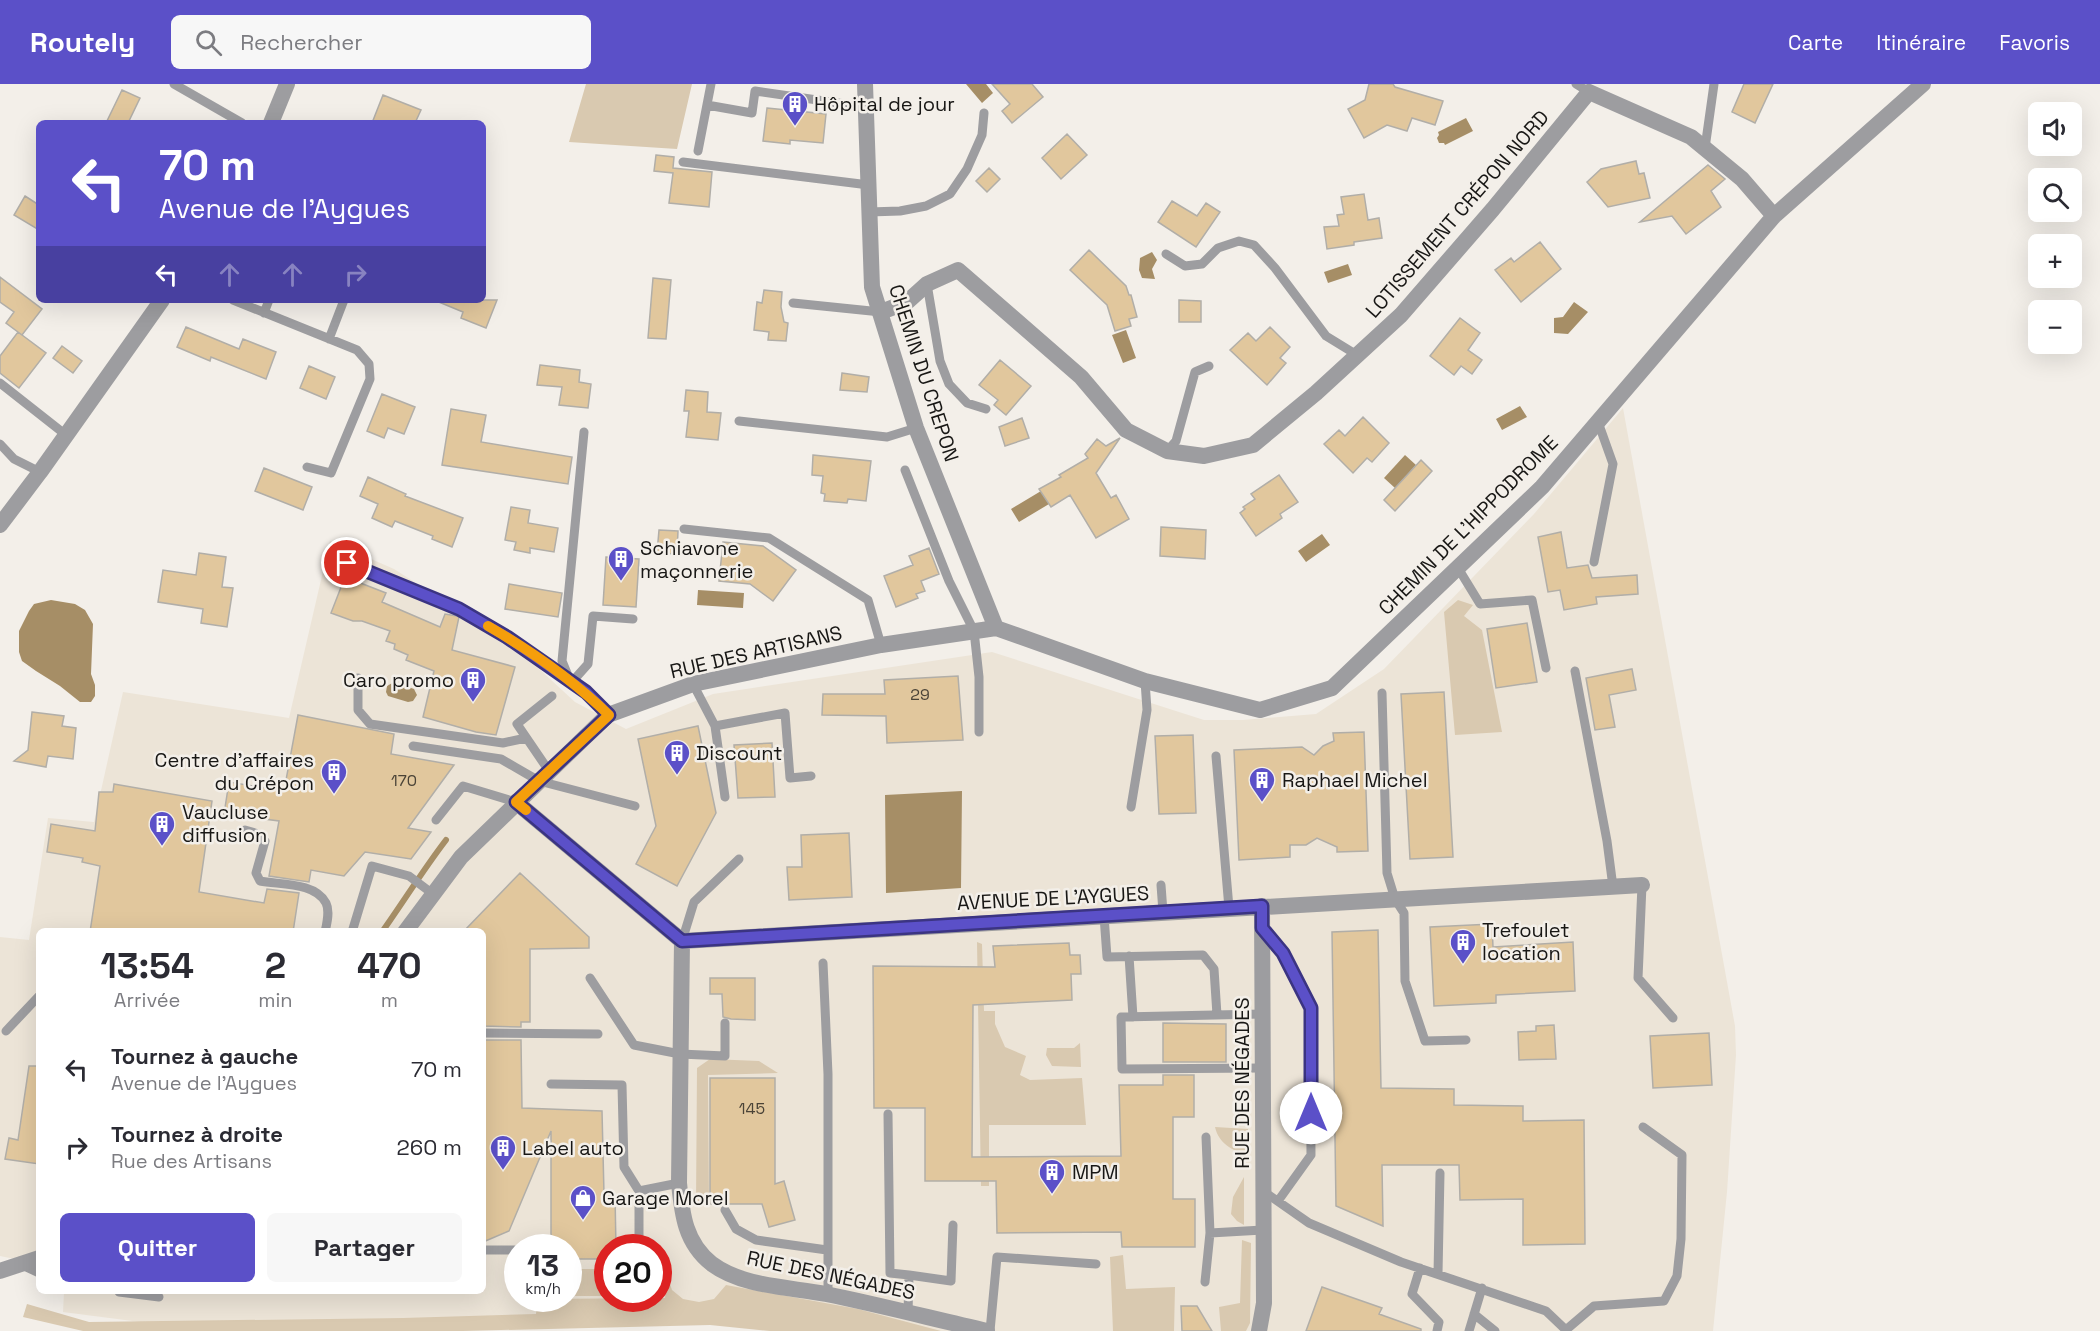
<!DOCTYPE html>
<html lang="fr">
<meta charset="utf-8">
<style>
body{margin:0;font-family:"Space Grotesk",sans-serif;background:#f7f7f7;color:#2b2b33;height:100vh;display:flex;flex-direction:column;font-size:22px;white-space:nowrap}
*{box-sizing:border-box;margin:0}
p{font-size:20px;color:#7c7c81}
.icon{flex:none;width:33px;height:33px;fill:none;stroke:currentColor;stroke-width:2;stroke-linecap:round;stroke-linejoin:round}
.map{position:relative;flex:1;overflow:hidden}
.side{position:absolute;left:36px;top:844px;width:450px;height:366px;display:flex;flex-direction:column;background:#fff;border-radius:9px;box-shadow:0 6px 24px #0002}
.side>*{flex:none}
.guide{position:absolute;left:36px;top:36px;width:450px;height:183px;border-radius:9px;box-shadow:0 6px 24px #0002;background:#5b50c8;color:#fff;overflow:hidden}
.buttons{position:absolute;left:2028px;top:18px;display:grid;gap:12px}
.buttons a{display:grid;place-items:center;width:54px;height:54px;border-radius:9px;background:#fff;box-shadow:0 6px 24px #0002;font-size:30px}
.speed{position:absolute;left:504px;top:1150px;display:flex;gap:12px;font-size:30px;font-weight:700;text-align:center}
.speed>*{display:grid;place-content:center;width:78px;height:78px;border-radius:50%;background:#fff;box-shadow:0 6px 24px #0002;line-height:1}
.speed small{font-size:15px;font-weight:400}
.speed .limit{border:9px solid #d22;background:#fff;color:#111}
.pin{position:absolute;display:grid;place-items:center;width:51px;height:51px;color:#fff;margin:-26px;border:3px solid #fff;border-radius:50%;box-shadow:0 2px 6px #0007}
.me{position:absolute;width:66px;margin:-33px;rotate:0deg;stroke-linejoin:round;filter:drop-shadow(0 0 4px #0008)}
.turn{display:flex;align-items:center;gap:21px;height:126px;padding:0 24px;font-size:27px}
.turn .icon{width:78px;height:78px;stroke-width:2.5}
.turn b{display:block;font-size:42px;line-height:51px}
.lanes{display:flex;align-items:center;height:57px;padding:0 24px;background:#0003;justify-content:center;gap:30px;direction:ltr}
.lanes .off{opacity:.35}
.eta{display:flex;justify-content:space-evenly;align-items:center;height:102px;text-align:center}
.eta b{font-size:36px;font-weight:800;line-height:42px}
.primary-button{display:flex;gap:12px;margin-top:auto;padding:12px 24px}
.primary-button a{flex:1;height:69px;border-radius:9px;background:#5b50c8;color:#fff;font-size:24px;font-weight:800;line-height:69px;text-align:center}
.primary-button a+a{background:#f7f7f7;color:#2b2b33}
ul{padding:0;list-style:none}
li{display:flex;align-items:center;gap:18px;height:78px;padding:0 24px}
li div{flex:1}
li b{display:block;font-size:22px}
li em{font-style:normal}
header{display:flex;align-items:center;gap:36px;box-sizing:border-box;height:84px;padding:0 30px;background:#5b50c8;color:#fff}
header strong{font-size:28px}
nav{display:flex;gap:33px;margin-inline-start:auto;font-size:21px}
.search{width:420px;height:54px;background:#f7f7f7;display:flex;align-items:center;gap:15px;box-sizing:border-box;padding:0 21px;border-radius:9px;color:#7c7c81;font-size:22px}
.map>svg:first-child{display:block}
</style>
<header>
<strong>Routely</strong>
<div class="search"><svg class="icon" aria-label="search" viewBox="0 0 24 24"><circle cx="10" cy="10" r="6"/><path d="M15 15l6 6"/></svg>Rechercher</div>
<nav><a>Carte</a><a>Itinéraire</a><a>Favoris</a></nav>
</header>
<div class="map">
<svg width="2100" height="1247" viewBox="0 0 2100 1247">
<rect width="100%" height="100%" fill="#f3efe9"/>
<path fill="#ece4d7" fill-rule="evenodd" d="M1623 324 1735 942 1736 971 1727 1108 1713 1247H803L690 1230 179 1243 63 1228 64 1208H483V848H39V1180L0 1172V853L29 856 48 734 94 738 123 608 289 634 330 457 394 485 438 513 460 533 524 571 575 618 626 645 713 610 992 568 1204 636H1243L1316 630 1384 585 1534 430ZM518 1164H568V1215H518ZM608 1164H658V1215H608Z"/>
<path fill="#d9c9b0" d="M586 0H692L677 65 569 58Z
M1458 516 1473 521 1464 532 1482 546 1502 648 1455 651 1444 528Z
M977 858 982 860 984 927H995V940L1005 963 1026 972 1020 991 1030 996 1082 994 1086 1041H989V1102H981Z
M1080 959 1081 983 1052 982 1046 971 1047 964H1074Z
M710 975 759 977 778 989 708 991 709 1121 696 1120 697 984Z
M1215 1043 1248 1045 1247 1071C1232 1066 1219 1060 1215 1043Z
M1244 1093V1141L1237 1137 1231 1130 1233 1113Z
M1242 1156 1251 1159 1250 1239 1246 1247H1221L1219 1223 1240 1219Z
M1123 1171 1126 1205 1175 1203 1174 1247H1113L1110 1173Z
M569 1185H607V1212H569Z
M659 1185H665L663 1212H659Z
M668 1194 672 1206 683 1215 699 1218 714 1215 726 1201 858 1225 941 1247H770L710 1241 463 1247H83L23 1233 27 1220 89 1238 403 1234 536 1230 538 1215 665 1214Z"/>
<path fill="#a68e66" d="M966 0H986L993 9 982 19Z
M1466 34 1473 47 1445 61 1444 59H1439L1437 54 1439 51 1438 48Z
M1152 168 1157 176 1152 185 1155 195 1142 194 1139 186 1140 174Z
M1348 180 1352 191 1328 199 1324 188Z
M1574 218 1588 228 1568 250 1554 249V234L1563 233Z
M1126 246 1136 274 1123 279 1112 251Z
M1520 322 1527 333 1502 346 1496 335Z
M1405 371 1416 381 1395 404 1384 394Z
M1041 407 1049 420 1019 438 1011 425Z
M1322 450 1330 461 1306 478 1298 467Z
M698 506 744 509 743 524 697 521Z
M51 516 75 520 85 526 93 540 91 590 95 601V612L91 618H80L60 602 36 587 22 577 19 568V547L29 527 34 520Z
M394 598 414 605 417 611 413 617 408 618 388 612 386 608 387 602Z
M962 707 961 804 886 809 885 711Z"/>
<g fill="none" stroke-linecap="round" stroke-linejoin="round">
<path stroke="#a68e66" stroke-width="6" d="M382 848C404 817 423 786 446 756"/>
</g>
<path fill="#e1c79d" stroke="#b1aea8" stroke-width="1.5" d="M992 0H1032L1043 13 1012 39 1002 27 1010 20Z
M1369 0H1393L1395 3 1443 17 1435 41 1412 34 1407 47 1387 41 1364 54 1348 25 1365 16Z
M1744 0H1773L1755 39 1732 28Z
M122 6 140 14 128 39H106Z
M383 11 421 26 415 39H372Z
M767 24 826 30 823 59 790 56V60L763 57Z
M1067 50 1087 71 1061 95 1042 74Z
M656 71 674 73 673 84 712 88 709 123 669 119 673 89 654 87Z
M1636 77 1639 90 1644 89 1650 114 1608 123 1587 98 1601 85Z
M1708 81 1725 95 1711 107 1721 123 1686 150 1672 132 1640 138Z
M989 84 1000 95 987 108 976 97Z
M1364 110 1368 136 1379 134 1382 154 1354 158V161L1327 165 1324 143 1339 142 1337 131 1344 130 1341 113Z
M25 112 39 121V146L14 131Z
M1172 117 1197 132 1206 119 1220 128 1196 163 1158 138Z
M1540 158 1561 185 1521 218 1495 186 1511 174 1514 178Z
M1089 166 1126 202 1129 211H1131L1137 233 1129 235 1131 242 1115 247 1107 221 1070 186Z
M0 193 42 225 22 251 6 239 14 228 0 218Z
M653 194 671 196 666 255 648 254Z
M764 206 782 208 781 223 784 238 788 239 786 257 768 256 769 248 754 246 757 218 762 219Z
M434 216H497L486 244 461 234 463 228Z
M1179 216 1201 217V238H1179Z
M1460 234 1480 249 1468 266 1482 276 1472 290 1461 282 1454 291 1430 272Z
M186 243 239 265 243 255 276 268 266 295 211 273 210 277 177 263Z
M1270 243 1290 263 1280 274 1286 279 1267 301 1230 266 1248 249 1256 257Z
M18 248 46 269 19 304 0 289V272Z
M62 262 82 277 73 289 53 274Z
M1000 276 1031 302 1006 331 994 321 998 316 979 301Z
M540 281 580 286 579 298 591 300 588 324 559 321 562 303 537 301Z
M309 282 335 293 326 315 300 304Z
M842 289 869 293 867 308 840 306Z
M686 306 708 308 707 328 721 329 718 356 686 353 689 327H684Z
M382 310 415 323 404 350 388 344 384 354 367 347Z
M451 325 486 331 481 358 572 373 568 400 442 381Z
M1363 333 1389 359 1372 378 1367 374 1353 389 1324 360 1339 346 1345 352Z
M1022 334 1029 354 1005 362 999 343Z
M1120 354 1096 389 1111 414 1116 411 1129 435 1096 454 1070 411 1051 423 1039 405 1061 393 1059 391 1088 374 1085 370 1097 355 1106 362Z
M813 371 871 377 866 417 848 415 847 419 824 417 825 410 821 409 823 392 812 391Z
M1421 376 1432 387 1395 427 1384 416Z
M264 384 312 403 303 426 255 407Z
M1279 391 1298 418 1280 430 1282 434 1256 452 1240 429 1245 425 1243 423 1255 415 1251 410Z
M368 393 406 410 405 412 463 434 452 463 432 455 433 452 395 437 392 443 372 434 378 420 360 412Z
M511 423 530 426 528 439 558 444 554 468 530 464V469L514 466 516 458 505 456Z
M1161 443 1206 446 1205 475 1160 472Z
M659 446 678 447 677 470 657 469Z
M1561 448 1567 484 1588 481 1592 494 1637 491 1638 510 1596 513 1597 520 1564 526 1560 506 1548 508 1538 453Z
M723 458 763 462 796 486 773 517 750 500 719 497Z
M929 464 939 490 921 497 925 507 916 510 918 514 896 523 884 492 913 481 909 472Z
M199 469 226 473 222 503 233 504 227 543 201 539 203 525 158 518 163 486 196 491Z
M606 473 639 475 636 523 603 521Z
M345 493 386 509 382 518 440 543 445 530 457 532 459 533 452 566 515 583 496 651 476 648 423 633 434 587 406 576 408 571 394 565 395 560 386 557 390 547 362 537H353L331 529Z
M509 500 562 509 558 533 505 525Z
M1527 539 1537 598 1496 604 1487 545Z
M1632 585 1636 606 1609 611 1615 643 1595 646 1586 594Z
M958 592 963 656 887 659 886 632 822 631 823 610H885L884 596Z
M1444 608 1453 773 1410 775 1401 610Z
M32 628 64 632 62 642 76 644 73 675 48 672 46 683 14 677 28 666Z
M298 631 394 650 391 670 454 681 408 744 431 748 411 775 365 768 344 792 311 786 309 798 269 792 279 737 224 730 229 698 284 707Z
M698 642 716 729 677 802 636 780 656 742 638 655Z
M1364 648 1368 767 1337 768V763L1317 754 1306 761H1290V773L1239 776 1234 666 1302 663 1314 671 1323 662 1334 657 1333 649Z
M1193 651 1196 729 1159 730 1155 652Z
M772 659 775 713 738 714 734 661Z
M114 700 212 717 199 808 264 819 267 805 299 809 293 848H90L100 782 82 778 83 774 47 768 51 740 95 747 99 708H113Z
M849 749 852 813 789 816 787 783H802L801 751Z
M520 789 589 853V864L530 865V938H521V943L483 942V848H463Z
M1492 840 1493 863 1573 858 1575 907 1496 911V919L1434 922 1430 843Z
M1378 846 1381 1004 1454 1005V1021L1523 1022V1037L1584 1036 1585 1160 1523 1161V1115L1460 1116 1459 1081H1382L1383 1142 1336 1122 1332 848Z
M1069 859 1070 871H1080L1081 890H1071L1072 916 973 921 972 1073 1121 1072 1119 1001H1163V991H1194V1033H1173V1115H1195V1163H1122L1121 1148 997 1149 996 1097H925V1024H874L873 882 995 883 993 862Z
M710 894H755V936L731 935 723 933 722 910H710Z
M1163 939 1226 940V978H1163Z
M1554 941 1556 975 1519 976 1518 948 1536 947V942Z
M1709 949 1712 1001 1653 1004 1650 952Z
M483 956H521L522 1024 602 1027 604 1110H615L616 1164H608V1175H568V1164H551V1047L509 1147 483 1158Z
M29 982H39V1080L5 1075 9 1054 18 1056Z
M710 994H775V1100L784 1097 795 1136 769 1143 762 1120H710Z
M1322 1203 1382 1224 1379 1230 1421 1245V1247H1306Z
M1181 1222H1197L1212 1247H1182Z"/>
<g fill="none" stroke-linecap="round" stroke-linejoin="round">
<path stroke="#9d9da0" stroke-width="9" d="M174 0 242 39
M1576 0 1589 8
M707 21 752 29 755 7 845 20
M1705 64 1714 0
M698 67 711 0
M683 78 869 101
M869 128 900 127 926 122 950 110 967 85 982 51 984 29
M1166 170 1185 182 1202 180 1218 164 1239 157 1254 161 1275 184 1326 252 1357 271
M927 200 940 277 949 300 967 319 986 325
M233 216 357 266 369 280 370 295 331 389 307 383
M793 219 881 228
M264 229 269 216
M329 255 344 216
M0 299 66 351
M739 337 887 353 916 344
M584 348 562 577 571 599 586 608 608 631
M0 360 14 375 40 388
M1167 367 1176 357 1195 288 1209 282
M905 386 949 497 974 547 979 593V648
M684 445 769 454 868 516 881 561
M1594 478 1613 380 1598 338
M347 479 459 525 507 553 571 599 588 580 593 532 633 535
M1458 484 1480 520 1532 516 1546 584
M1575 587 1607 757 1613 803
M358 594V626L370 640 503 659 526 654
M693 600 715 642 785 629 790 694 811 692
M1382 609 1387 789 1395 815 1404 829 1405 897 1425 957 1466 956
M715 642 725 713
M413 662 501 675 539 697 635 722
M1216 672 1229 824
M549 687 517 640 552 612
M1131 723 1147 626 1145 597
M436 736 463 702 516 718
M245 746 255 749 265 757 256 789 260 797C280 801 315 798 326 819 330 827 327 839 325 848
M1161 801 1163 828
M1642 801 1638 894 1673 934
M1104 832 1107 873 1203 871 1214 885 1217 931
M1264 846 1283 869 1310 924 1311 1071 1278 1117
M352 848 372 782 409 792 433 810
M682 857 694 818 739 775
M1129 872 1133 933
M823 879 828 990V1211
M590 894 634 961 680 970 725 972V939
M6 947 39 912
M483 949 598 950
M1262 984 1122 985 1121 933 1262 930
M551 1000 622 1001 624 1083 639 1107 679 1099
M888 1030 890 1189 909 1191 908 1229
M1206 1053 1210 1149
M639 1107V1164
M1263 1107 1309 1139 1401 1178 1546 1227 1567 1247
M725 1126 736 1145 756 1156 827 1166
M483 1166H518
M22 1181 39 1189
M1420 1184 1412 1210 1439 1238 1437 1247
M1438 1190 1440 1089
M909 1191 951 1197 953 1141
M1205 1198 1210 1149 1263 1146
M119 1208 159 1213
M1474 1230 1495 1247
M1567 1245 1594 1222 1664 1217 1677 1192 1681 1155 1682 1071 1643 1043
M990 1247 997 1173 1096 1180
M1469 1247 1482 1204"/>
<path stroke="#9d9da0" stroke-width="16" d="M865 0 872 203 916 344 996 544
M271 39 287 0
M881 228 907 218 927 200 958 186 1081 293 1126 346 1167 367 1204 372 1253 361 1316 309 1401 231 1493 125 1589 8 1691 53 1742 95 1774 132
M0 441 40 388 162 216
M516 718 682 857 1642 801
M405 848 461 773 608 631 693 600 881 561 996 544 1145 597 1260 626 1332 604 1542 403 1774 132 1923 0
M682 857 679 1099C682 1130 685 1159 712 1180 743 1203 790 1203 826 1210 880 1221 934 1235 987 1247
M0 1187 39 1174
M1259 1247 1264 1219 1262 822"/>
</g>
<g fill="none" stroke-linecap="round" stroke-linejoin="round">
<g stroke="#3b3482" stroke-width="15">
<path id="route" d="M347 479 459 525 507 553 586 608 609 631 516 718 682 857 1262 822V844L1283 869 1311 924V1029"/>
</g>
<use href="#route" stroke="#5b50c8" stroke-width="10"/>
<path stroke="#f59e0b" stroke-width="10" d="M488 542C531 567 573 596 609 631L516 718 526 726"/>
</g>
<defs>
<g id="building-pin" transform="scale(1.35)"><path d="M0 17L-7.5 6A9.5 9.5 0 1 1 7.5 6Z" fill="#5b50c8" stroke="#f3efe9"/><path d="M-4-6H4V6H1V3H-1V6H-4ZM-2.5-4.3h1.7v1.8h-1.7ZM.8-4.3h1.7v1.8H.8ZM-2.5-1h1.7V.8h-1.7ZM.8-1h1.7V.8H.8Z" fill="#fff"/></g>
<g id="shop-pin" transform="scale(1.35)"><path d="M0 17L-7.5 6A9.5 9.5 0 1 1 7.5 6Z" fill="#5b50c8" stroke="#f3efe9"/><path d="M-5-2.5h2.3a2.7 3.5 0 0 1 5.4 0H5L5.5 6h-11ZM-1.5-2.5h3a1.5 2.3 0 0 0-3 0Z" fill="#fff"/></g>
</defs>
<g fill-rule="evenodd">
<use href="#building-pin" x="795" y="20"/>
<use href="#building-pin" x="621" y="475"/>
<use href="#building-pin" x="473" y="596"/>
<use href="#building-pin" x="677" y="669"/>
<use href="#building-pin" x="334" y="688"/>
<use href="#building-pin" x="1262" y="696"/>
<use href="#building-pin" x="162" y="740"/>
<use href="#building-pin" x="1463" y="858"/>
<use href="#building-pin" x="503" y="1064"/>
<use href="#building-pin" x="1052" y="1088"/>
<use href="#shop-pin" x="583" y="1114"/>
</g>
<g text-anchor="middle" stroke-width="5" stroke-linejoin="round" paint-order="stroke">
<g font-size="16" fill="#4a4337">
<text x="920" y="616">29</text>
<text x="404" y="702">170</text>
<text x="752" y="1030">145</text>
</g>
<g font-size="20" fill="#181715" stroke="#f3efe9" text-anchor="start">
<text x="814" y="27">Hôpital de jour</text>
<text x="640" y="471">Schiavone<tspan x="640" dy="23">maçonnerie</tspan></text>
<text x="454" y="603" text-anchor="end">Caro promo</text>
<text x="696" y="676">Discount</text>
<text x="314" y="683" text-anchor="end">Centre d'affaires<tspan x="314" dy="23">du Crépon</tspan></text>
<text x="1282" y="703">Raphael Michel</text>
<text x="182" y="735">Vaucluse<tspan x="182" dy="23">diffusion</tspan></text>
<text x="1482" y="853">Trefoulet<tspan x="1482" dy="23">location</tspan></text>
<text x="522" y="1071">Label auto</text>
<text x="1072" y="1095">MPM</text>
<text x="602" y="1121">Garage Morel</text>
</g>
<g font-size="20" fill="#181715" stroke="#f3efe9">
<text transform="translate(1457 130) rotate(-49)" y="7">LOTISSEMENT CRÉPON NORD</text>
<text transform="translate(924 289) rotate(72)" y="7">CHEMIN DU CREPON</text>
<text transform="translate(1468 441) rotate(-45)" y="7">CHEMIN DE L'HIPPODROME</text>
<text transform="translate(756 568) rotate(-13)" y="7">RUE DES ARTISANS</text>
<text transform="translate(1053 814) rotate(-3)" y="7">AVENUE DE L'AYGUES</text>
<text transform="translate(1242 999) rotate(-90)" y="7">RUE DES NÉGADES</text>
<text transform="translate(831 1191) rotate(12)" y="7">RUE DES NÉGADES</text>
</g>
</g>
</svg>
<div class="buttons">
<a><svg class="icon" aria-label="sound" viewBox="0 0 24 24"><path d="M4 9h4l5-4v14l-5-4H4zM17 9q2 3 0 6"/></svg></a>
<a><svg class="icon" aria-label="search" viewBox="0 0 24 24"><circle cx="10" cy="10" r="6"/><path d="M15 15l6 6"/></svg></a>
<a>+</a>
<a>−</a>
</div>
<div class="speed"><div>13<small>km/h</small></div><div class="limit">20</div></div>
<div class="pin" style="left:347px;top:479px;background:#d93025"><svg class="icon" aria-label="arrive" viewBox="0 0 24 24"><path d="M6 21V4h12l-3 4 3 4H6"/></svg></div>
<svg class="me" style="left:1311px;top:1029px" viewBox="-20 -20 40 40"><circle r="19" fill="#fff"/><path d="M0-13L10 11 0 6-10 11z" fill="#5b50c8"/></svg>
<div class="guide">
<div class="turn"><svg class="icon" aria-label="left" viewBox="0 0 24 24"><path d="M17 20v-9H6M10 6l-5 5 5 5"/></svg><div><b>70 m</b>Avenue de l'Aygues</div></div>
<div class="lanes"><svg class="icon" aria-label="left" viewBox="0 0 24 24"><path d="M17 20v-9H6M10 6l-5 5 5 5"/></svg><svg class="icon off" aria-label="ahead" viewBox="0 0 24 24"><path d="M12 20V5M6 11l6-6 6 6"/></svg><svg class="icon off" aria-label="ahead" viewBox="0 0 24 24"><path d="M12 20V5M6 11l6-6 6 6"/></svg><svg class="icon off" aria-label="right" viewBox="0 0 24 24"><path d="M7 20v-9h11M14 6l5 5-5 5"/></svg></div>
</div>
<section class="side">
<div class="eta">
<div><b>13:54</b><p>Arrivée</p></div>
<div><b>2</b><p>min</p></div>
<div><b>470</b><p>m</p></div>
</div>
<ul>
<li><svg class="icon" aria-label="left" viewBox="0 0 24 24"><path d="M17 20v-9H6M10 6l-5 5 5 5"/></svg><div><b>Tournez à gauche</b><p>Avenue de l'Aygues</p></div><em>70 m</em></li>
<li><svg class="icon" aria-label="right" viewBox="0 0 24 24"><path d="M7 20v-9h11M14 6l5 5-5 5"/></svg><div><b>Tournez à droite</b><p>Rue des Artisans</p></div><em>260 m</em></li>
</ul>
<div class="primary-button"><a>Quitter</a><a>Partager</a></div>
</section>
</div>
